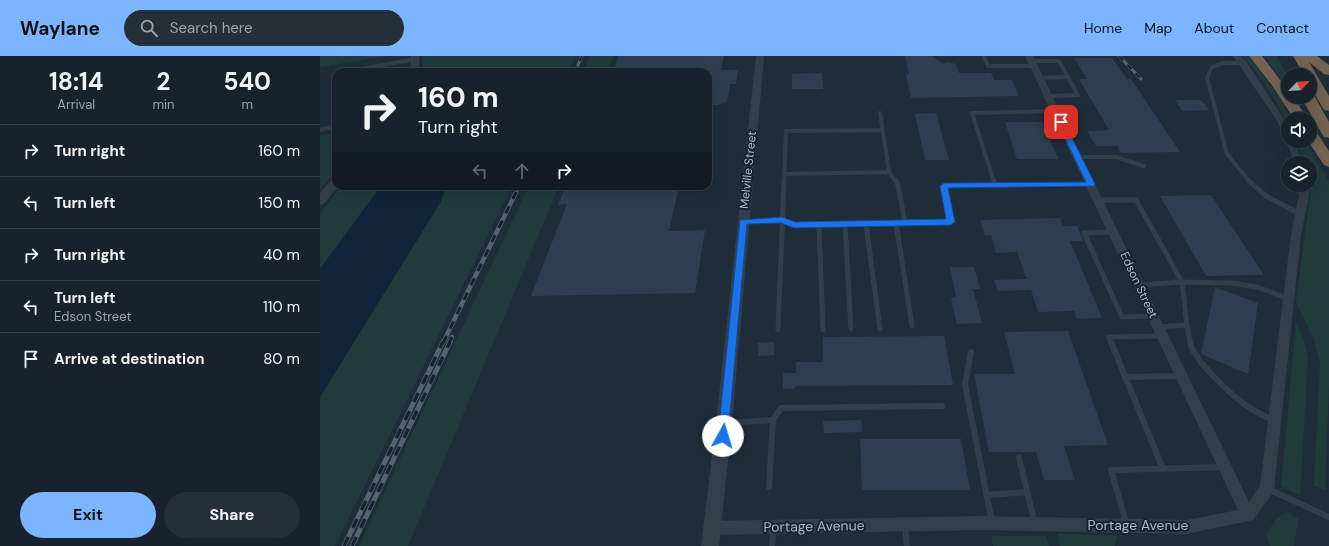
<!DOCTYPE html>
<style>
body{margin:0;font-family:"DM Sans",sans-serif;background:#242f38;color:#f1f3f6;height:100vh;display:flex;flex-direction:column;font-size:15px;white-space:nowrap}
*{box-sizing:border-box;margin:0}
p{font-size:13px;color:#9ea4a9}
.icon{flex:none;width:22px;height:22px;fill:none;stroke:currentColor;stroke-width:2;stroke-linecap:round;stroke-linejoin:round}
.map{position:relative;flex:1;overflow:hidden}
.side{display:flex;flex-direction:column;background:#17222c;width:320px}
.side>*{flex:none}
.hud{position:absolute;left:12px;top:12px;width:380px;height:122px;border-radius:12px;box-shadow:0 4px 16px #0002,0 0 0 1px #363f48;background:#17222c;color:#f1f3f6;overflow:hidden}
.needle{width:26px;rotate:65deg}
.buttons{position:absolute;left:961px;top:12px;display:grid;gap:8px}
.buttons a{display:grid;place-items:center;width:36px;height:36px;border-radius:50%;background:#17222c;box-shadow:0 4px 16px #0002,0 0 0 1px #363f48;font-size:20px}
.pin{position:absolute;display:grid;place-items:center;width:34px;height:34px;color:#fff;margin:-17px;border-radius:8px;box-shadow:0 2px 6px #0006}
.me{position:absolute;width:44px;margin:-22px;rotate:6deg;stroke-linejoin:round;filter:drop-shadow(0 0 3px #0008)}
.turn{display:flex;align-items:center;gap:14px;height:84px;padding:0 20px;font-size:18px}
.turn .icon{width:52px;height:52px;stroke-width:2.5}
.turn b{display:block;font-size:28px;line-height:34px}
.lanes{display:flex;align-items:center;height:38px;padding:0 20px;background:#0003;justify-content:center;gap:20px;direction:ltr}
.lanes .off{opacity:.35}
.eta{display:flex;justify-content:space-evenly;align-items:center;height:68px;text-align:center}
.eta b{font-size:24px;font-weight:700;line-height:28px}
.cta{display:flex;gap:8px;margin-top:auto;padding:8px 20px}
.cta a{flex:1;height:46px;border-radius:24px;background:#7bb5ff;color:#111;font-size:16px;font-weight:700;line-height:46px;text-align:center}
.cta a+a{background:#242f38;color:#f1f3f6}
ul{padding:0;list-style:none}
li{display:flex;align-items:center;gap:12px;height:52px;padding:0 20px;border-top:1px solid #363f48}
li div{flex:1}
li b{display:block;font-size:15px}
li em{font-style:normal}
header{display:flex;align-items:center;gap:24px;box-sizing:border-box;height:56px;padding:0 20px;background:#7bb5ff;color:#111}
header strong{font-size:19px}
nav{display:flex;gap:22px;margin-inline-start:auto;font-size:14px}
.search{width:280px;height:36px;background:#242f38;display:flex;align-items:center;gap:10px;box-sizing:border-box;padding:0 14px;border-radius:22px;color:#9ea4a9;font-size:15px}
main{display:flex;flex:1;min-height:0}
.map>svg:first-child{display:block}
</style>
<header>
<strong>Waylane</strong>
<div class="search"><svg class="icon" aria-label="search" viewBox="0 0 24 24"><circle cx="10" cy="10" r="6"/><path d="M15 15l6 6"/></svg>Search here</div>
<nav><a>Home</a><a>Map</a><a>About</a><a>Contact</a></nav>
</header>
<main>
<section class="side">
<div class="eta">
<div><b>18:14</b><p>Arrival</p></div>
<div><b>2</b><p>min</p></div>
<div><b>540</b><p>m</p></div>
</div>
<ul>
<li><svg class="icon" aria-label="right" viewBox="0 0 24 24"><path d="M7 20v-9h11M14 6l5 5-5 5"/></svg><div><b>Turn right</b></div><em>160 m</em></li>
<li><svg class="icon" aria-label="left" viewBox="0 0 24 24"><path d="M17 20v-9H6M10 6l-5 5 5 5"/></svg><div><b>Turn left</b></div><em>150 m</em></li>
<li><svg class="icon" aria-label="right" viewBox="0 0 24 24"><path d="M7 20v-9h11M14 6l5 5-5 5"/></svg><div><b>Turn right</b></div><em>40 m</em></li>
<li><svg class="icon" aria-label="left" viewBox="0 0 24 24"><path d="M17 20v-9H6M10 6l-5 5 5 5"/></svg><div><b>Turn left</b><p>Edson Street</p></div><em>110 m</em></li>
<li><svg class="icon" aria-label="arrive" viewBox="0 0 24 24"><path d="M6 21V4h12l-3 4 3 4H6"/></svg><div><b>Arrive at destination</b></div><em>80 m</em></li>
</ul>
<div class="cta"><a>Exit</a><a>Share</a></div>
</section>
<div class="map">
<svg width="1009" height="490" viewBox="0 0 1009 490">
<rect width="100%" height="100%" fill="#1f2d3b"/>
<path fill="#213b3c" d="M0 0H66L0 11Z
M103 0H256L248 16H103Z
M270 0H294L287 16H263Z
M922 0H927C944 18 959 41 972 63H968V70C959 48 939 17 922 0Z
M944 0H957L968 20V32Z
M16 76V115L0 134V80Z
M975 85H985L1009 125V329L1005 434 994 430 1000 307 994 283 976 246 991 132 990 107H984Z
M22 130H61L0 213V157Z
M127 130H192L15 490H0V341L120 147Z
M209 130H239L88 490H39Z
M976 267 983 282 988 302 980 440 961 430Z
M967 456 978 463 974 490H950L946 478 957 462Z
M738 478 797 480 795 490H740Z
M671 480H726L729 490H673Z"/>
<path fill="#122439" d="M61 130H127L120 147 0 341V213Z"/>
<path fill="#2e3e50" d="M299 0H404L401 14H418L416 28H410L407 46 398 49H388V16H292Z
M585 0H612L623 8 626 6 636 8 639 17H671L674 24H692L699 40 591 42 586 18H589Z
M754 2H792L807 23H811L860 96 801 97 798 90H776L767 75 789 74 759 23H767Z
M502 17 503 33H472V18Z
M855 44H881L889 54 862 55Z
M616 57 629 104H605L595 58Z
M685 66H723L738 103H697Z
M246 130H359L349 175 385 174 375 237 211 240 247 148 238 149Z
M891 139 944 219 886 220 840 140Z
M740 162 743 170H757L760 177 763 185H750L782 262 757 263 754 255 718 256 711 234 678 235 674 224 707 223 697 196 676 197 671 179 665 180 660 164Z
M630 211H654L660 233H653L662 267 637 268 631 242 636 241Z
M895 231 938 247 928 318 881 298Z
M748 275 788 389 744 390 755 424H724L716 396H669L654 318H695L684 276Z
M624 280 633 329 476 330 475 333H463V317H476V306H503V281Z
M454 286V299L438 300V287Z
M541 364 542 376 504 377 503 365Z
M540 383H641L650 434H542Z"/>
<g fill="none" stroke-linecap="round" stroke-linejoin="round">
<path stroke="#333e4b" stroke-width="4" d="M664 0 668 10H713
M711 5H739L758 39 728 40
M923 7H903L892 11 887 22 907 98 930 126
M24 16 96 3
M720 22 748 21
M0 74 16 70
M758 101H796L824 110
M569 116 576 126
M465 118 569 116 560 57
M464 126 466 75 563 74
M674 126 652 57 735 55"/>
<path stroke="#333e4b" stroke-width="5" d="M576 125 578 129 585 167
M674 125 675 129
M929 125 946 140 980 158
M778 144H816L862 226 819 229
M423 166 462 164 474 169 631 166 624 130 771 128
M576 167 592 270
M525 168 531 273
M546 168 560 273
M499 169 503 274
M794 176 764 177 802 261 833 260
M867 269 870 287
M839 271 867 269 862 226 912 227 937 231 969 243
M458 274 464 125
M791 287 789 281 842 280"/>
<path stroke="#333e4b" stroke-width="6" d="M791 286 843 413
M870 286C873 304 914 342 930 352 938 357 947 361 955 366
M651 296 645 329 672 466
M805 321 861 320
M405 367 453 364 461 352 622 350
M699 402 715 468
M449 431 453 364
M948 433 1009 461
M666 439 707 436
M585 469 587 490
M807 470 791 414 905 411
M452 490 454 471"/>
<path fill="#333e4b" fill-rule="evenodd" d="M705 0H713L929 446 940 430 971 179 979 139 978 129H988L989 139 981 179 954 433 952 438 933 464 867 478 662 474 391 479 386 477 384 472 386 467 391 465 662 460 867 464 918 454Z
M913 0H921L926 5 964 63 968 71V83L964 80 956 63Z
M967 83 968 85H974L983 107H975L966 85Z"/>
<path fill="#333e4b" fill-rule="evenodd" d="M91 0H99V16H91Z
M436 0H444L412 367 399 490H381L396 367Z
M16 121V130H18L4 148 0 149V137L12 123Z"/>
<path fill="#72624f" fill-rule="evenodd" d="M929 0H942L968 34V41H973L988 63H974L951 28Z
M973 0H997L1009 9V19L1004 18 989 6 1009 40V55L1004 54 990 30V19H984Z
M990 37 995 41 1009 66V82L1004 81 1002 78 981 41H990Z
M990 73 995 74 1009 95V111L1004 109 988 85H990Z"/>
<g stroke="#546373" stroke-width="3">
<path id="rail-far2" d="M799 0 821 23
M255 16 262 0"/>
</g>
<g stroke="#546373" stroke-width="4.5">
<path id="rail-far1" d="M123 287 199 130
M129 287 132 281"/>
</g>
<g stroke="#546373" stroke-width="5">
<path id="rail" d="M24 490 123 286
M32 490 130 286"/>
</g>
<use href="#rail-far2" stroke="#182330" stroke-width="2" stroke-dasharray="6" stroke-linecap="butt"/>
<use href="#rail-far1" stroke="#182330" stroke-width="3" stroke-dasharray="8" stroke-linecap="butt"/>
<use href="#rail" stroke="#182330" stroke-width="3.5" stroke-dasharray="10" stroke-linecap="butt"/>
</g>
<path fill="#1a73e8" stroke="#114b97" d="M741 64 744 66 775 128 774 130 628 132 635 166 631 169 474 172 461 167 427 168 408 380 407 384 403 385 399 384 398 380 420 164 462 161 475 166 626 163 620 130 624 127 766 126 737 66Z"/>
<g text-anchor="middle" stroke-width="4" stroke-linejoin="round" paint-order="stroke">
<g font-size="12" fill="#aeb9c8" stroke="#182330">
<text transform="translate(428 114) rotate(-84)" y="4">Melville Street</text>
<text transform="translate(819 229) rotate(65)" y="4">Edson Street</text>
</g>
<g font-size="14" fill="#aeb9c8" stroke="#182330">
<text x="818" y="474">Portage Avenue</text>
<text transform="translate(494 470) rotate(-1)" y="5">Portage Avenue</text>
</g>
</g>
</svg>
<div class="buttons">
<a><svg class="needle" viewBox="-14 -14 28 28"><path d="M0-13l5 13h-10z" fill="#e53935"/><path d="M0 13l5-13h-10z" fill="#9ea4a9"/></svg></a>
<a><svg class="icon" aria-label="sound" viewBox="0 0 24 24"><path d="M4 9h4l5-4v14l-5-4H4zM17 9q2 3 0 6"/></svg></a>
<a><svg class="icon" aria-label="layers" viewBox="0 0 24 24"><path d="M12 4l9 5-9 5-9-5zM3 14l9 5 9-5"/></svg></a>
</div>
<div class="pin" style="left:741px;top:66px;background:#d93025"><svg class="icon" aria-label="arrive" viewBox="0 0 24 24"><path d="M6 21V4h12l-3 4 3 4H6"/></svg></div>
<svg class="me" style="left:403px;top:380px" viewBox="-20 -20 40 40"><circle r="19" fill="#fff"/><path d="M0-13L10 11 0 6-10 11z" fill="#1a73e8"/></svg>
<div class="hud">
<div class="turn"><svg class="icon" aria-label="right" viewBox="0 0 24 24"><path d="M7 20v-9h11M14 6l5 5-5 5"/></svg><div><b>160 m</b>Turn right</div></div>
<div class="lanes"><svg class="icon off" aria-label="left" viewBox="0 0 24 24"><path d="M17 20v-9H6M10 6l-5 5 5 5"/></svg><svg class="icon off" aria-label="ahead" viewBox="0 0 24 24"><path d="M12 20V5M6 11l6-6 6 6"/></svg><svg class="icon" aria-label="right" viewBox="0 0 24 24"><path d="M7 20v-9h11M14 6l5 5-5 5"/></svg></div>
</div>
</div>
</main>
